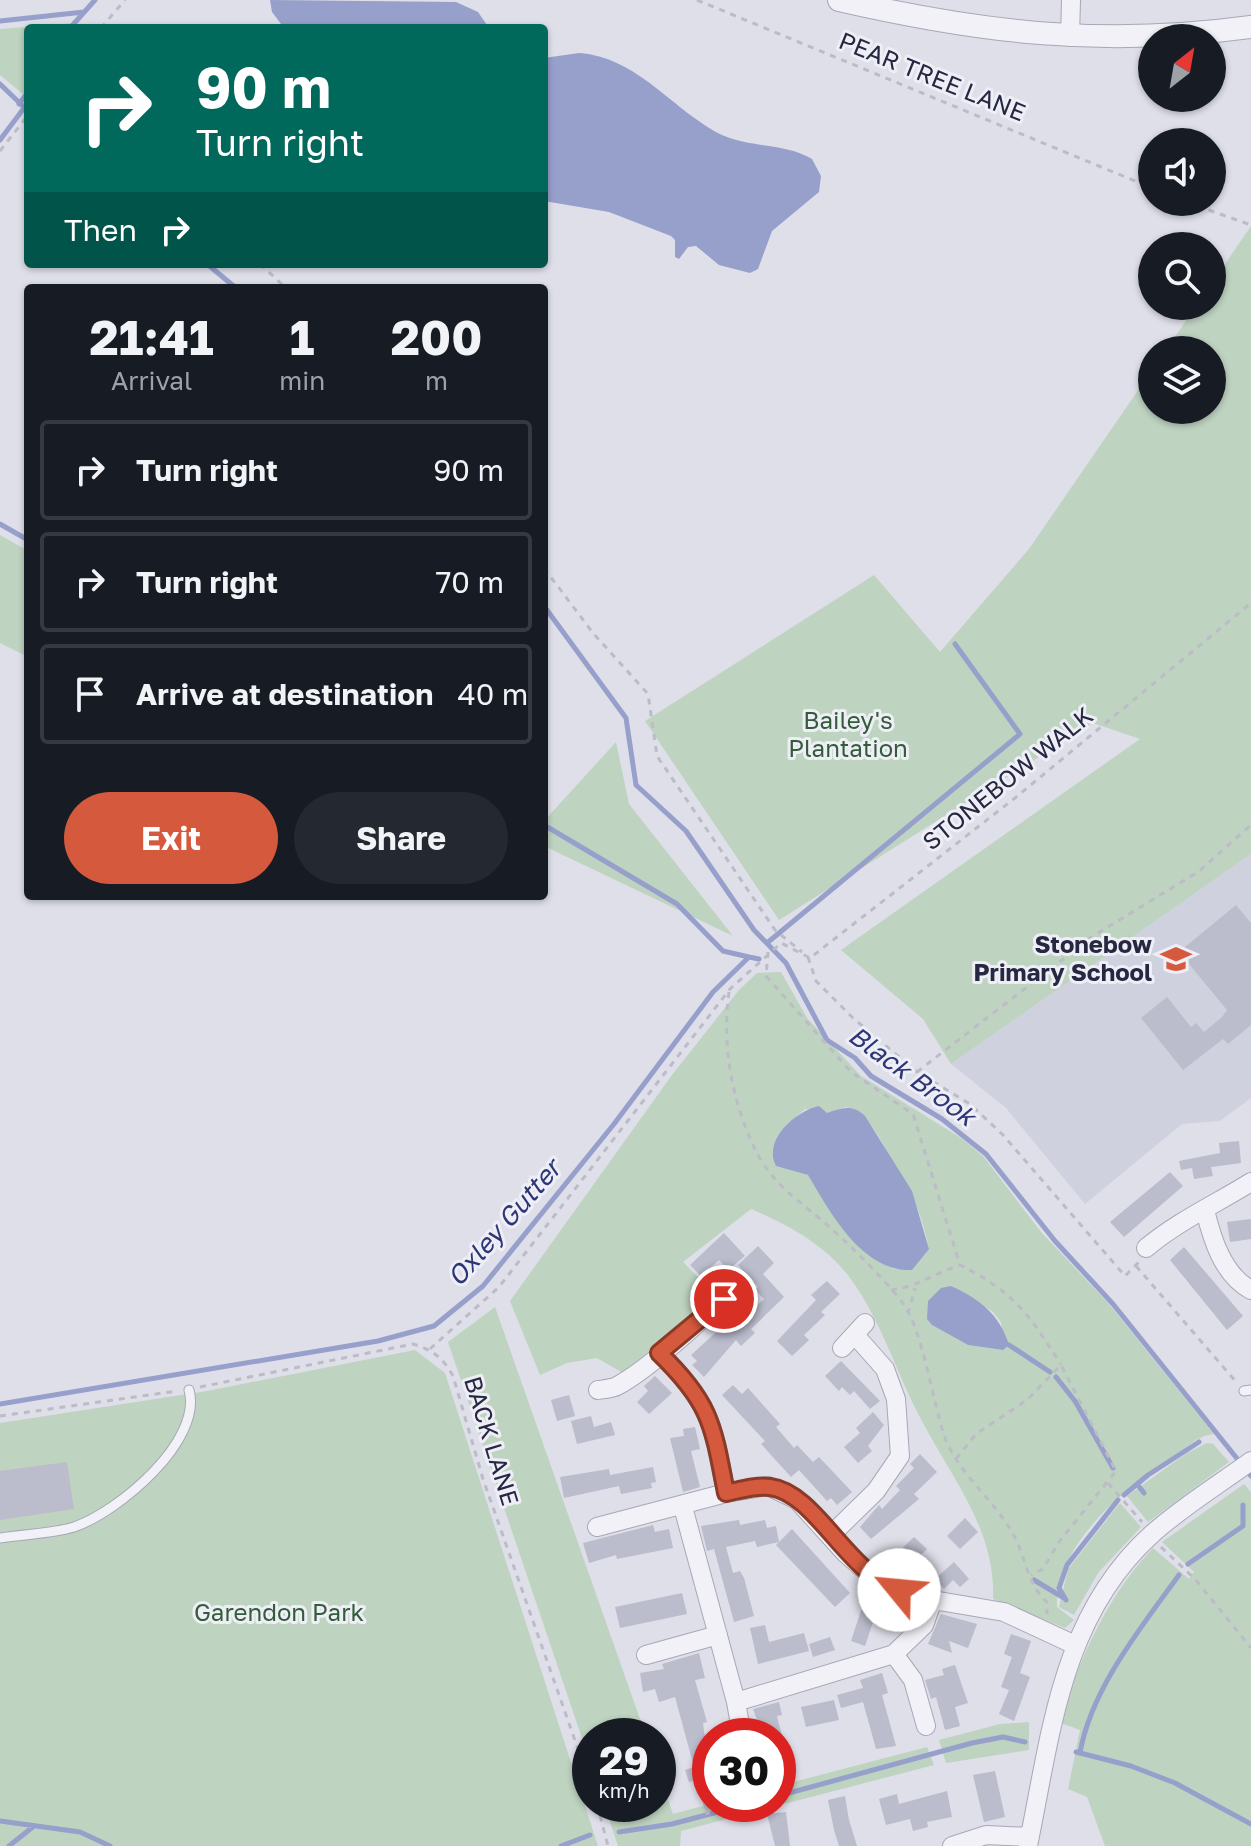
<!DOCTYPE html>
<style>
body{margin:0;font-family:"Golos Text",sans-serif;background:#242831;color:#f1f3f6;height:100vh;display:flex;flex-direction:column;font-size:30px;white-space:nowrap}
*{box-sizing:border-box;margin:0}
p{font-size:26px;color:#9ea1a6}
.icon{flex:none;width:44px;height:44px;fill:none;stroke:currentColor;stroke-width:2;stroke-linecap:round;stroke-linejoin:round}
.map{position:relative;flex:1;overflow:hidden}
.details{position:absolute;left:24px;top:284px;width:524px;height:616px;display:flex;flex-direction:column;background:#171b24;border-radius:8px;box-shadow:0 2px 6px #0004}
.details>*{flex:none}
.hud{position:absolute;left:24px;top:24px;width:524px;height:244px;border-radius:8px;box-shadow:0 2px 6px #0004;background:#00695c;color:#fff;overflow:hidden}
.needle{width:52px;rotate:31deg}
.tools{position:absolute;left:1138px;top:24px;display:grid;gap:16px}
.tools a{display:grid;place-items:center;width:88px;height:88px;border-radius:50%;background:#171b24;box-shadow:0 2px 6px #0004;font-size:40px}
.speed{position:absolute;left:572px;top:1718px;display:flex;gap:16px;font-size:40px;font-weight:700;text-align:center}
.speed>*{display:grid;place-content:center;width:104px;height:104px;border-radius:50%;background:#171b24;box-shadow:0 2px 6px #0004;line-height:1}
.speed small{font-size:20px;font-weight:400}
.speed .limit{border:12px solid #d22;background:#fff;color:#111}
.pin{position:absolute;display:grid;place-items:center;width:68px;height:68px;color:#fff;margin:-34px;border:4px solid #fff;border-radius:50%;box-shadow:0 2px 8px #0007}
.me{position:absolute;width:88px;margin:-44px;rotate:298deg;stroke-linejoin:round;filter:drop-shadow(0 0 6px #0008)}
.turn{display:flex;align-items:center;gap:28px;height:168px;padding:0 40px;font-size:36px}
.turn .icon{width:104px;height:104px;stroke-width:2.5}
.turn b{display:block;font-size:56px;line-height:68px}
.then{display:flex;align-items:center;height:76px;padding:0 40px;background:#0003;gap:16px;font-size:30px}
.eta{display:flex;justify-content:space-evenly;align-items:center;height:136px;text-align:center}
.eta b{font-size:48px;font-weight:700;line-height:56px}
.cta{display:flex;gap:16px;margin-top:auto;padding:16px 40px}
.cta a{flex:1;height:92px;border-radius:48px;background:#d5593c;color:#fff;font-size:32px;font-weight:700;line-height:92px;text-align:center}
.cta a+a{background:#242831;color:#f1f3f6}
ul{padding:0;list-style:none}
li{display:flex;align-items:center;gap:24px;height:100px;margin:0 16px 12px;padding:0 24px;border:4px solid #363941;border-radius:8px}
li div{flex:1}
li b{display:block;font-size:30px}
li em{font-style:normal}
.map>svg:first-child{display:block}
</style>
<div class="map">
<svg width="1251" height="1846" viewBox="0 0 1251 1846">
<rect width="100%" height="100%" fill="#dedfe9"/>
<path fill="#d0d1de" d="M1251 854V1098L1220 1121 1182 1124 1085 1204 1006 1108 951 1064Z"/>
<path fill="#bfd3c1" fill-rule="evenodd" d="M76 23 72 28H28V87L23 94 0 75V29Z
M1251 226V854L951 1064 923 1019 841 950 1140 739 1093 723 779 920 645 721 874 575 940 652 1029 549 1152 370V410H1212V350H1166L1196 306H1212V283Z
M0 535 28 551V657L0 643Z
M616 742 629 804 733 936 544 846V821Z
M781 972 807 1018 861 1076 961 1138 983 1156 1041 1232 1109 1304 1214 1434C1197 1436 1191 1445 1177 1454 1128 1483 1054 1546 1057 1607L1074 1620 1065 1628 993 1599C996 1530 952 1479 922 1421 896 1373 880 1316 847 1274 822 1243 786 1224 751 1209L683 1262 714 1293 710 1300 623 1373 597 1358 567 1363 540 1375 510 1301 672 1075 739 990 757 973ZM846 1107C870 1118 878 1134 890 1157 909 1192 921 1207 929 1249L894 1269 866 1252 847 1233 808 1175 776 1166C763 1141 789 1124 805 1109L827 1113ZM951 1286 993 1312 1001 1322 1003 1350 968 1345 932 1325Z
M495 1307 646 1736H590V1762L448 1342Z
M415 1350 445 1373 598 1846H0V1423L207 1391Z
M1207 1443 1213 1444 1229 1462 1148 1522 1127 1496 1187 1453Z
M1244 1484 1251 1492V1846H1105L1087 1797 1068 1789 1080 1730 1061 1723 1059 1718C1082 1656 1107 1596 1153 1548L1189 1579 1194 1572 1162 1542Z
M1120 1503 1141 1527 1098 1573 1074 1615 1059 1607 1068 1569Z
M1029 1722V1750L946 1763 939 1740 1000 1724Z
M927 1747 934 1765 681 1831 680 1846H618L604 1804H658V1771L673 1814 710 1804H778V1786Z"/>
<path fill="#979fcb" d="M270 0 456 2 478 12 489 28H284L272 12Z
M579 53C638 57 673 111 722 135 751 148 786 143 812 159L821 176 819 192 772 231 758 269 750 273 719 265 696 246 688 247 679 259 675 257V240L671 236 609 212 544 201V58Z
M819 1106 827 1113C842 1108 852 1104 865 1116L912 1191 929 1249 912 1270C862 1272 830 1212 808 1175L776 1166C762 1140 796 1111 819 1106Z
M951 1286C980 1299 1000 1315 1009 1345L1003 1350 968 1345 932 1325 927 1319 928 1301 941 1288Z"/>
<g fill="none" stroke-linecap="round" stroke-linejoin="round">
<path stroke="#979fcb" stroke-width="5" d="M0 21 84 12
M70 28 95 0
M0 84 28 111
M19 104 28 92
M0 140 24 108
M207 264 236 288
M0 524 28 540
M544 606 626 718 636 785 686 831 754 930 786 963 827 1040 855 1058 871 1076 942 1119 986 1154 1055 1241 1113 1304 1251 1476
M544 825 677 904 723 951 749 957
M767 943 1020 734 955 644
M1009 1345 1050 1372
M1056 1377 1075 1401 1113 1468
M0 1404 378 1341 434 1326 483 1286 614 1124 713 992 749 957 759 959
M1137 1484 1144 1493
M1124 1495 1148 1475 1199 1442
M1188 1564 1243 1526V1505
M1034 1580 1064 1598
M1066 1600 1059 1588 1067 1565 1118 1500
M1076 1752 1131 1766 1175 1783 1251 1824
M1080 1753C1091 1689 1142 1626 1179 1575
M778 1796 972 1743 1003 1737 1025 1742
M0 1821 80 1832 110 1846
M619 1832 672 1824 748 1804
M9 1846 34 1826
M561 1846 590 1835"/>
</g>
<path fill="#bbbccc" d="M1236 905 1251 923V1025L1228 1044 1223 1039 1183 1070 1141 1018 1167 997 1191 1027 1196 1023 1204 1032 1222 1017 1227 1010 1179 952Z
M1239 1141 1241 1163 1211 1167 1213 1176 1194 1179 1192 1168 1181 1170 1179 1161 1220 1153 1219 1143Z
M1170 1172 1183 1186 1124 1237 1110 1222Z
M1251 1219V1239L1230 1242 1227 1222Z
M724 1233 745 1256 728 1270 719 1260 701 1276 690 1265Z
M758 1246 774 1263 763 1274 784 1297 751 1329 755 1333 741 1346 736 1340 704 1377 692 1365 697 1361 691 1355 713 1335 732 1320 735 1324 764 1299 755 1290 758 1287 738 1265Z
M1184 1247 1243 1316 1227 1330 1170 1260Z
M827 1281 840 1294 821 1312 825 1315 804 1335 809 1340 792 1356 777 1341 816 1300 811 1295Z
M841 1361 880 1401 870 1409 854 1391 850 1395 842 1387 839 1391 825 1376Z
M655 1376 672 1393 649 1414 637 1402 648 1391 644 1386Z
M733 1385 742 1394 748 1388 780 1424 776 1427 794 1448 797 1445 813 1462 819 1457 852 1492 837 1505 831 1498 827 1501 799 1470 791 1477 761 1444 765 1441 722 1395Z
M569 1395 575 1416 557 1421 551 1400Z
M873 1412 884 1425 868 1446 872 1451 858 1463 844 1447 860 1433 856 1428Z
M591 1416 594 1427 611 1422 615 1435 577 1444 571 1421Z
M695 1427 700 1449 691 1451 700 1487 683 1492 670 1438 684 1436 683 1429Z
M920 1454 937 1472 914 1494 919 1499 871 1539 860 1527 879 1505 882 1509 900 1490 896 1486 914 1468 910 1464Z
M67 1462 74 1509 0 1520V1471Z
M653 1467 656 1482 651 1483 652 1488 621 1494 619 1486 564 1498 560 1477 609 1469 610 1475Z
M965 1518 978 1532 960 1549 947 1536Z
M739 1520 740 1525 765 1520 767 1528 776 1526 779 1542 792 1529 850 1593 835 1607 776 1545 779 1542 757 1547 755 1541 726 1547 733 1573 740 1571 744 1578 754 1616 734 1622 714 1549 707 1551 701 1526Z
M653 1525 655 1532 669 1529 673 1548 617 1559 616 1555 589 1563 583 1543Z
M914 1537 927 1549 907 1569 894 1556Z
M954 1562 969 1579 960 1587 953 1580 944 1589 935 1579Z
M682 1593 687 1614 620 1628 615 1607Z
M866 1595 879 1600 877 1607 895 1613 890 1628 873 1622 865 1646 851 1641Z
M941 1614 977 1624 968 1648 949 1641 952 1653 928 1644Z
M765 1625 769 1642 804 1633 809 1651 758 1664 750 1628Z
M1011 1634 1031 1641 1020 1673 1030 1677 1014 1721 999 1714 1009 1690 1001 1687 1012 1657 1004 1654Z
M830 1637 835 1650 813 1657 809 1644Z
M699 1653 705 1678 695 1680 707 1722 703 1723 704 1732 710 1753 707 1761 710 1814 706 1815 697 1780 689 1782 685 1770 694 1767 675 1697 659 1702 655 1689 643 1692 640 1673 664 1669 662 1664Z
M955 1665 968 1703 955 1707 960 1726 945 1730 936 1697 931 1699 925 1680 944 1675 942 1669Z
M882 1673 888 1693 882 1695 896 1746 876 1749 863 1702 841 1708 837 1695 863 1688 860 1680Z
M834 1700 839 1720 806 1727 801 1707Z
M779 1702 782 1715 777 1716 782 1736H763L753 1709Z
M995 1771 1005 1817 984 1822 973 1775Z
M947 1791 952 1817 927 1822 928 1827 913 1831 910 1819 886 1825 879 1799 897 1794 899 1804Z
M845 1796 849 1820 857 1846H839L834 1830 828 1800Z
M786 1812 790 1846H775L767 1814Z"/>
<g fill="none" stroke-linecap="round" stroke-linejoin="round">
<g stroke="#a7a8b6" stroke-width="11">
<path id="service" d="M1244 1391 1251 1390
M0 1538C24 1534 51 1534 74 1527 118 1512 203 1441 189 1390"/>
</g>
<g stroke="#a7a8b6" stroke-width="20">
<path id="minor" d="M1070 37 1071 0
M1205 1210C1212 1239 1223 1275 1251 1290
M1146 1248C1178 1221 1216 1204 1251 1182
M842 1348 865 1323
M659 1353C711 1403 713 1425 726 1493
M598 1390C604 1389 611 1389 617 1386 644 1372 717 1310 732 1285
M683 1507 736 1702 742 1736
M597 1527 726 1493 768 1486 797 1500 846 1554 882 1585 933 1600 1004 1612 1075 1645
M832 1534 876 1491 900 1456 896 1399 885 1369 855 1335
M894 1654 913 1680 926 1726
M646 1655 718 1635
M736 1702 894 1654 924 1625 933 1600
M952 1846 986 1835 1030 1837
M1028 1846C1051 1734 1061 1616 1152 1534 1182 1507 1218 1485 1251 1461"/>
</g>
<g stroke="#a7a8b6" stroke-width="24">
<path id="tertiary" d="M839 0C983 33 1103 47 1251 27"/>
</g>
<path stroke="#bcbcc7" stroke-width="3" stroke-dasharray="6 6" stroke-linecap="butt" d="M697 0 1152 188
M101 28 125 0
M0 151 28 115
M1186 202 1251 225
M260 264 286 288
M544 568 593 633 648 694 657 756 775 930 802 952
M768 952 766 976 851 1072 913 1114 960 1265C1014 1292 1030 1315 1061 1365
M808 957 816 981 853 1018 917 1072 970 1104 1003 1135 1125 1276 1140 1261
M729 992C722 1044 731 1097 753 1145 771 1186 804 1203 835 1232 856 1251 885 1280 902 1302 923 1330 932 1399 944 1435 957 1473 993 1498 1013 1534 1026 1557 1027 1584 1047 1602V1614
M917 1072 1093 936 1198 872 1251 825
M1136 1266 1238 1384
M891 1290C917 1287 935 1273 960 1265
M908 1314 915 1288
M430 1349 499 1287 730 989 781 943 810 958 1015 798 1251 603
M200 1387 413 1344C433 1350 443 1358 453 1376L483 1479 590 1783
M0 1416 177 1391
M956 1459 976 1434 1027 1400 1061 1365 1116 1471 1059 1542 1043 1569 1031 1575
M1108 1483 1142 1522
M1161 1547 1195 1579 1251 1648
M597 1804 608 1846"/>
<use href="#service" stroke="#f1f1f7" stroke-width="9"/>
<use href="#minor" stroke="#f1f1f7" stroke-width="18"/>
<use href="#tertiary" stroke="#f1f1f7" stroke-width="22"/>
</g>
<g fill="none" stroke-linecap="round" stroke-linejoin="round">
<g stroke="#8a3a27" stroke-width="20">
<path id="route" d="M724 1299 659 1353C711 1403 713 1425 726 1493 740 1490 756 1485 770 1487 816 1493 846 1572 899 1590"/>
</g>
<use href="#route" stroke="#d5593c" stroke-width="14"/>
</g>
<defs>
<g id="school-bare" transform="scale(2.4)"><path d="M0-5L7-2L0 1L-7-2ZM-4 1L0 2.5L4 1V4Q0 6-4 4Z" fill="#d5593c" stroke="#eeeef6" stroke-width="2.5" paint-order="stroke"/></g>
</defs>
<g fill-rule="evenodd">
<use href="#school-bare" x="1176" y="959"/>
</g>
<g text-anchor="middle" stroke-width="6" stroke-linejoin="round" paint-order="stroke">
<g font-size="24" fill="#262740" stroke="#eeeef6">
<text transform="translate(932 77) rotate(22)" y="8">PEAR TREE LANE</text>
<text transform="translate(1008 779) rotate(-39)" y="8">STONEBOW WALK</text>
<text transform="translate(491 1441) rotate(73)" y="8">BACK LANE</text>
</g>
<g font-size="24" fill="#335d39" stroke="#eeeef6">
<text x="848" y="729">Bailey's<tspan x="848" dy="28">Plantation</tspan></text>
<text x="279" y="1621">Garendon Park</text>
</g>
<g font-size="24" font-weight="bold" fill="#262740" stroke="#eeeef6" text-anchor="end">
<text x="1152" y="953">Stonebow<tspan x="1152" dy="28">Primary School</tspan></text>
</g>
<g font-size="26" font-style="italic" fill="#2e3676" stroke="#eeeef6">
<text transform="translate(912 1076) rotate(36)" y="9">Black Brook</text>
<text transform="translate(504 1223) rotate(-49)" y="9">Oxley Gutter</text>
</g>
</g>
</svg>
<div class="tools">
<a><svg class="needle" viewBox="-14 -14 28 28"><path d="M0-13l5 13h-10z" fill="#e53935"/><path d="M0 13l5-13h-10z" fill="#9ea1a6"/></svg></a>
<a><svg class="icon" aria-label="sound" viewBox="0 0 24 24"><path d="M4 9h4l5-4v14l-5-4H4zM17 9q2 3 0 6"/></svg></a>
<a><svg class="icon" aria-label="search" viewBox="0 0 24 24"><circle cx="10" cy="10" r="6"/><path d="M15 15l6 6"/></svg></a>
<a><svg class="icon" aria-label="layers" viewBox="0 0 24 24"><path d="M12 4l9 5-9 5-9-5zM3 14l9 5 9-5"/></svg></a>
</div>
<div class="speed"><div>29<small>km/h</small></div><div class="limit">30</div></div>
<div class="pin" style="left:724px;top:1299px;background:#d93025"><svg class="icon" aria-label="arrive" viewBox="0 0 24 24"><path d="M6 21V4h12l-3 4 3 4H6"/></svg></div>
<svg class="me" style="left:899px;top:1590px" viewBox="-20 -20 40 40"><circle r="19" fill="#fff"/><path d="M0-13L10 11 0 6-10 11z" fill="#d5593c"/></svg>
<div class="hud">
<div class="turn"><svg class="icon" aria-label="right" viewBox="0 0 24 24"><path d="M7 20v-9h11M14 6l5 5-5 5"/></svg><div><b>90 m</b>Turn right</div></div>
<div class="then">Then<svg class="icon" aria-label="right" viewBox="0 0 24 24"><path d="M7 20v-9h11M14 6l5 5-5 5"/></svg></div>
</div>
<section class="details">
<div class="eta">
<div><b>21:41</b><p>Arrival</p></div>
<div><b>1</b><p>min</p></div>
<div><b>200</b><p>m</p></div>
</div>
<ul>
<li><svg class="icon" aria-label="right" viewBox="0 0 24 24"><path d="M7 20v-9h11M14 6l5 5-5 5"/></svg><div><b>Turn right</b></div><em>90 m</em></li>
<li><svg class="icon" aria-label="right" viewBox="0 0 24 24"><path d="M7 20v-9h11M14 6l5 5-5 5"/></svg><div><b>Turn right</b></div><em>70 m</em></li>
<li><svg class="icon" aria-label="arrive" viewBox="0 0 24 24"><path d="M6 21V4h12l-3 4 3 4H6"/></svg><div><b>Arrive at destination</b></div><em>40 m</em></li>
</ul>
<div class="cta"><a>Exit</a><a>Share</a></div>
</section>
</div>
